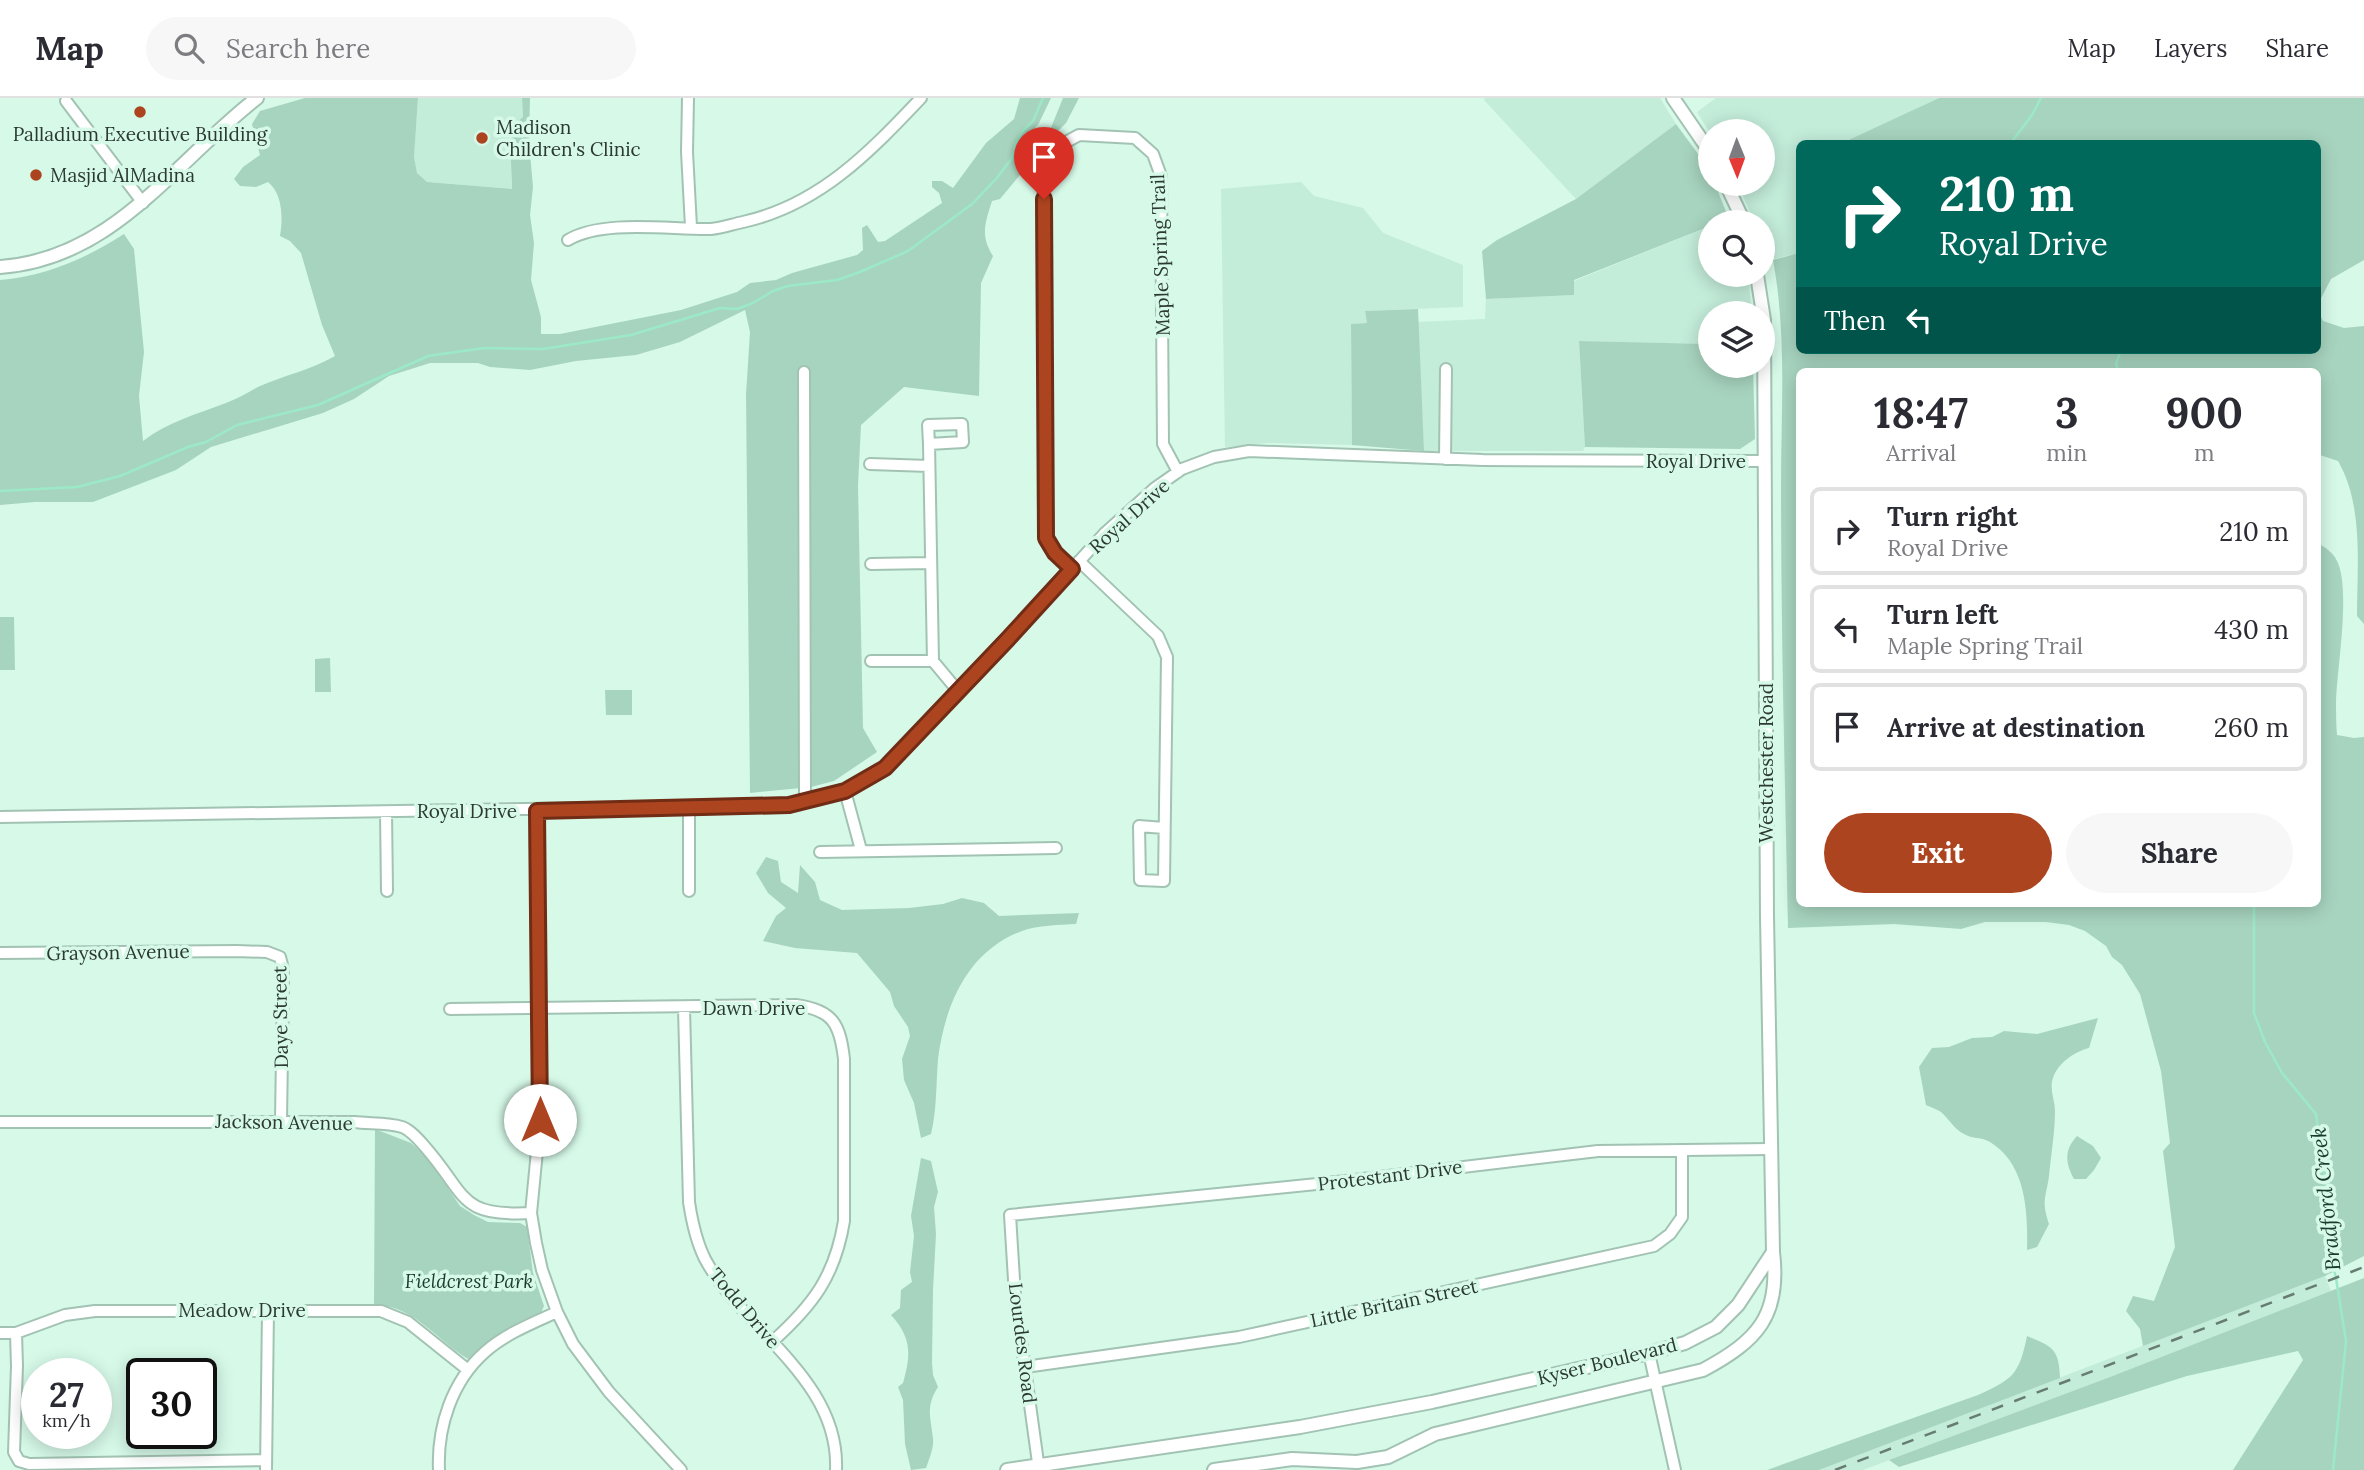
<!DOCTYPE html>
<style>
body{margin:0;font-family:Lora,serif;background:#f7f7f7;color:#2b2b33;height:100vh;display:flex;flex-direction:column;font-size:26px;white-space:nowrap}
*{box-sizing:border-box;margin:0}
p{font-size:23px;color:#7c7c81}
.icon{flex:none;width:38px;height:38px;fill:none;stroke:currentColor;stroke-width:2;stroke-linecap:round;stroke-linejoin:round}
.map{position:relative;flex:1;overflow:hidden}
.panel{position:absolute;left:1796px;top:270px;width:525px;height:539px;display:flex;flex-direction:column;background:#fff;border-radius:10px;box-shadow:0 4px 18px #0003}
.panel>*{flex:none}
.banner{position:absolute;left:1796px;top:42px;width:525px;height:214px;border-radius:10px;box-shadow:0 4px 18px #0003;background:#00695c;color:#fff;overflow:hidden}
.needle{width:46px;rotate:179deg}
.fabs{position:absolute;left:1698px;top:21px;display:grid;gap:14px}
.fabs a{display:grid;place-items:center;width:77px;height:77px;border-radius:50%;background:#fff;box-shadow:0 4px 18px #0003;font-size:35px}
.speed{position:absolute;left:21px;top:1260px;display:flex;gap:14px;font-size:35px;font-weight:700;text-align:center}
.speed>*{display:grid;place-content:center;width:91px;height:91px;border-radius:50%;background:#fff;box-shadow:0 4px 18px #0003;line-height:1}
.speed small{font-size:18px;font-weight:400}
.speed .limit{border:4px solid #111;border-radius:10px;background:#fff;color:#111}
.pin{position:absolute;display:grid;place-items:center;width:60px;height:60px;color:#fff;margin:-72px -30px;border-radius:50% 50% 50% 0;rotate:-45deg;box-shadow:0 0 7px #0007}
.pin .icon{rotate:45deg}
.me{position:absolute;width:77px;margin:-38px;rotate:0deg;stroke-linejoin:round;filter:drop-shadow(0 0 5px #0008)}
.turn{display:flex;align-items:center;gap:24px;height:147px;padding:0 28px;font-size:32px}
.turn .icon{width:91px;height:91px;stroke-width:2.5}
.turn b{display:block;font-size:49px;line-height:60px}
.then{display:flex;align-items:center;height:66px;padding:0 28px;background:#0003;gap:14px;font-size:26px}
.eta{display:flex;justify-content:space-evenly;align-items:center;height:119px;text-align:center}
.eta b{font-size:42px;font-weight:800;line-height:49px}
.primary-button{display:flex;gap:14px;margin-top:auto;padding:14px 28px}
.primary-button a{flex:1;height:80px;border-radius:42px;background:#ac4420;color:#fff;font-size:28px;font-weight:800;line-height:80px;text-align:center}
.primary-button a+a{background:#f7f7f7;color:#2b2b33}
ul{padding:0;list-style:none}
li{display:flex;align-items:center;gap:21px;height:88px;margin:0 14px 10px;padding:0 14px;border:4px solid #e1e1e2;border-radius:10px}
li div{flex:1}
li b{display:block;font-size:26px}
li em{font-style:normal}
header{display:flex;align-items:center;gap:42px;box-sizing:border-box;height:98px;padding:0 35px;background:#fff;border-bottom:2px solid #e1e1e2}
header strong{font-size:33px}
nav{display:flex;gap:38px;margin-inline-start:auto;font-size:24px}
.search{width:490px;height:63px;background:#f7f7f7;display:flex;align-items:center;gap:18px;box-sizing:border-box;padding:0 24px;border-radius:38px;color:#7c7c81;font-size:26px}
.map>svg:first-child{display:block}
</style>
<header>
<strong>Map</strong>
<div class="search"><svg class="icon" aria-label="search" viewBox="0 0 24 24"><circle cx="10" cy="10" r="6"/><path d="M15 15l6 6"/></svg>Search here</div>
<nav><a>Map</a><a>Layers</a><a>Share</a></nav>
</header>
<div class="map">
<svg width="2364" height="1372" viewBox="0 0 2364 1372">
<rect width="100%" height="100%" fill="#d6f9e8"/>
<path fill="#c3ecd9" d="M418 0H522L523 19 512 35 513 91 427 84 417 75 414 59Z
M1485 0H1660L1676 26 1576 101 1484 2Z
M1716 0H1939L1842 45 1799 46V155L1765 163 1762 154V124H1754L1738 86H1762V33L1710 35 1697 14Z
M1301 84 1314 98 1363 110 1383 135 1463 167V209L1365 213 1367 225 1351 226 1352 347 1268 345 1225 349 1221 91Z
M1710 128V177H1748L1752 215H1710V246L1579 243 1585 349 1583 353H1424L1417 224 1485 221 1486 201 1574 197V183Z
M2325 1178 2331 1193 2110 1279 1863 1372H1819Z"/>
<path fill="#a7d4bf" d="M305 0H418L414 59 417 75 427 84 512 91C513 70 504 32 523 19L522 0H530L529 44 533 89 530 117 534 145 531 182 541 219V236H560L681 212 737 194 750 185 776 182 792 175 857 157 863 152 862 130 867 127 878 144 885 143 942 105 939 95 932 89V83H942L953 90 986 45 1014 21 1020 0H1051L1039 25 1020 50 1018 64 1024 72 1000 101 992 103C985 126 980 137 993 158L981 185 979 298 904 289 861 327 858 388 863 630 877 654 834 683 811 689 750 695 746 296 750 234 745 212 680 244 636 257 576 263 530 272 490 269 478 265H430L389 278 354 301 323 315 211 349 176 372 93 404H35L0 407V182C46 178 85 161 124 136L134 151 144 254 139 298 143 343C168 324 197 316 226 305 238 301 248 294 260 288 285 277 311 272 335 258L322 227 301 155 290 143 280 138C283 121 283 96 268 84L256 89 240 88 234 81 243 69 260 57 252 26 260 13Z
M1063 0H1079L1066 25 1044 47Z
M1939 0H2364V162L2331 181 2317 208V46L1842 45Z
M1676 26 1707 68 1710 86H1715L1729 121 1720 124H1710V128L1574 182V197L1486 201 1482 153 1497 142 1576 101Z
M1799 155V252H2317V211L2323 223 2344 230 2364 228V526L2357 518C2357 468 2364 408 2338 363L2317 356V273H1799V805H2317V445C2325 449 2333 454 2337 463 2351 490 2337 571 2336 604 2336 615 2336 626 2337 637L2354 640 2364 639V1158L2325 1178 2143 1248 2140 1231 2126 1213 2133 1198 2154 1203 2175 1149 2163 1053 2170 1045 2161 973 2140 896 2122 867 2112 859 2106 848 2085 833 2069 827 2046 824H1985L1961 831 1894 826 1788 830C1785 684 1781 536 1781 389 1781 313 1787 237 1773 162Z
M1418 211 1424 353 1352 347 1351 226 1367 225 1365 213Z
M1579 243 1710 246V268H1753L1755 341 1740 351 1585 349Z
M0 519H14L15 572H0Z
M330 560 331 594H315V561Z
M605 592H632V617H606Z
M766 759 778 763 781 784 798 795 800 767 815 784 820 802 842 812 909 810 943 806 962 800 984 805 999 818 1079 815 1076 826C1059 827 1038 827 1022 833 968 853 945 906 938 961 936 986 937 1011 931 1036L921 1040 914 1005 904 982 902 961 910 938 908 929 894 908 890 894 857 855 795 850 763 843 776 818 786 810 768 795 756 775Z
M2098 920 2089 950C2074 954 2058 965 2053 980 2049 991 2055 1002 2055 1013 2055 1034 2051 1057 2049 1078 2046 1100 2041 1102 2049 1126L2037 1149 2027 1152C2028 1113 2026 1066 1990 1044 1982 1039 1972 1041 1964 1036 1954 1031 1949 1021 1941 1014 1937 1011 1930 1009 1926 1007L1919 969 1932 950 1949 949 1972 940 1992 939 2004 933 2037 936Z
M375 1031 411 1045 426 1058 460 1108 474 1117 488 1124 520 1125 527 1129 533 1175 544 1208 540 1217 502 1235 468 1261C436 1242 414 1207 374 1207Z
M2077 1038 2093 1048 2101 1060 2094 1072 2086 1081H2074C2065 1065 2064 1052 2077 1038Z
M921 1060 931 1063 938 1094 934 1109 936 1136 933 1192 932 1265 933 1277 938 1289C925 1309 931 1320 933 1341 934 1350 929 1361 926 1370L911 1372 905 1346 903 1302 898 1289 903 1285C911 1257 912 1240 891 1217L900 1210 901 1192 912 1184 910 1174 914 1138 911 1118Z
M2364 1180V1372H2233L2303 1262 2298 1253 2187 1278 1899 1369 1889 1362 2110 1279Z
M2027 1238C2053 1249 2059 1251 2060 1280L1819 1372H1767L1978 1297C2013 1281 2019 1277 2027 1238Z"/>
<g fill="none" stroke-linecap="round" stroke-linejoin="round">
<path stroke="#9ce9c7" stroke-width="2.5" d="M2010 46 2032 17 2041 0
M2118 273 2116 266 2121 252
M0 393 77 389 120 378 188 349 206 344 237 327 318 307 428 258 484 250 543 251 631 237 720 210 737 211 753 205 773 193 788 188 837 182 860 174 908 153 972 106 996 81 1012 60 1015 47 1022 34 1033 23 1043 0
M2254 805V915L2265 944 2282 975 2316 1016 2328 1104 2330 1154 2336 1180 2346 1243 2333 1372"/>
<g stroke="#a2c3b3" stroke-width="14">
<path id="minor" d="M688 0 687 54 691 129
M66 3 143 105
M568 142C604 121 670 132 711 131 722 130 733 126 743 124 819 107 869 55 921 0
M804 274 805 703
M962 326 963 344 929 346 928 327Z
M929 346 933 563
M1445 361 1446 271
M870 366 929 368
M1079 463 1158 538 1167 559 1164 783 1140 782 1139 728 1164 730
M871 466 931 465
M1072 471 1055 455 1047 440 1043 75 1057 49 1079 37 1135 40 1153 56 1161 78 1163 346 1178 374
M871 563H933L958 593
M845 693 861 752
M689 709V793
M537 713 540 1022 531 1115 536 1145 542 1172 557 1214 573 1246 609 1294 681 1372
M386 714 387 793
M0 719 789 707 845 693 885 670 1007 542 1105 435 1155 390 1182 371 1214 359 1249 353 1483 362 1764 363
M820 754 1056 750
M0 855 237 853 267 854 280 859 283 871V889L281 1023
M684 910 689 1104C692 1124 696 1143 705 1161 743 1232 840 1281 836 1372
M450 911 796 907C833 912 840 926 844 961V1123C835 1178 813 1207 773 1243
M0 1024H354C368 1026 388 1024 402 1029 411 1032 420 1043 426 1050 467 1097 458 1119 531 1115
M0 1235H16L65 1217 95 1213H381L408 1224 468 1272
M16 1235 17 1268 14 1354 19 1363 29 1366 266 1362
M1649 1255 1675 1372
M1025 1269 1239 1239 1654 1148 1670 1136 1682 1119V1052
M266 1372 268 1212
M439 1372C437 1329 452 1283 485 1254 505 1236 533 1225 557 1214
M1039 1372 1015 1198 1010 1117 1346 1083 1598 1053 1771 1051"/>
</g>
<g stroke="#a2c3b3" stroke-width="16">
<path id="tertiary" d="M1673 0 1710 54
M1726 86 1744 124
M0 169C114 161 174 64 257 0
M1007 1372 1300 1329 1432 1304 1649 1255 1685 1245 1716 1229 1738 1207 1773 1154
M1214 1372 1292 1361 1357 1364 1388 1359 1435 1336 1703 1272C1757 1243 1781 1218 1773 1154L1767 818 1764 222 1757 177"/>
</g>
<use href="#minor" stroke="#fff" stroke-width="10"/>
<use href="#tertiary" stroke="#fff" stroke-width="12"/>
<path stroke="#677c72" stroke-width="2.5" stroke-dasharray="12 12" stroke-linecap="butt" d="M1835 1372 2364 1169"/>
</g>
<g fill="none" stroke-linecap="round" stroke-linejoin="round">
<g stroke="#702c15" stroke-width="18">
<path id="route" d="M540 1022 537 713 789 707 845 693 885 670 1007 542 1072 471 1055 455 1046 440 1044 101"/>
</g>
<use href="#route" stroke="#ac4420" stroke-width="12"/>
</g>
<g fill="#ac4420" stroke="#d6f9e8" stroke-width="2.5">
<circle cx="140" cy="14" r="7"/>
<circle cx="482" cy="40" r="7"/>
<circle cx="36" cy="77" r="7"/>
</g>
<g text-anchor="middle" stroke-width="7" stroke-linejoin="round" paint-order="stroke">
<g font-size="19" fill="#2c3933" stroke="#d6f9e8" text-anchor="start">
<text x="496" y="36">Madison<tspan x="496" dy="22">Children's Clinic</tspan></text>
<text x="140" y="43" text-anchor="middle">Palladium Executive Building</text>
<text x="50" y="84">Masjid AlMadina</text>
</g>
<g font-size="19" fill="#2c3933" stroke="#d6f9e8">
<text transform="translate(1160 157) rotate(-92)" y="7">Maple Spring Trail</text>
<text x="1696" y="370">Royal Drive</text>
<text transform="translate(1129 418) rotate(-42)" y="7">Royal Drive</text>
<text transform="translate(1766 665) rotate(-90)" y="7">Westchester Road</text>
<text x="467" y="720">Royal Drive</text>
<text transform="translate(118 854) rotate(-1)" y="7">Grayson Avenue</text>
<text x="754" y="917">Dawn Drive</text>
<text transform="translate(280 919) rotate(-91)" y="7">Daye Street</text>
<text transform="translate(284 1024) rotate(1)" y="7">Jackson Avenue</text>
<text transform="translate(1390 1077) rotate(-7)" y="7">Protestant Drive</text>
<text transform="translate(1394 1205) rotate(-12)" y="7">Little Britain Street</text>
<text transform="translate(745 1210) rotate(50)" y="7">Todd Drive</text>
<text x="242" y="1219">Meadow Drive</text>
<text transform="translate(1023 1245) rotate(83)" y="7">Lourdes Road</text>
<text transform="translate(1607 1263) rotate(-14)" y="7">Kyser Boulevard</text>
</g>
<g font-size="19" font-style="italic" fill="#193b2d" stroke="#d6f9e8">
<text x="469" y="1190">Fieldcrest Park</text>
</g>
<g font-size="21" font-style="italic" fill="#183b2d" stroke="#d6f9e8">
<text transform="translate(2326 1101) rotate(-96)" y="7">Bradford Creek</text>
</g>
</g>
</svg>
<div class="fabs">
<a><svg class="needle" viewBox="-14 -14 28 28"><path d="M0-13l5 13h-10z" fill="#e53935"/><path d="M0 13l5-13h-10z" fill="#7c7c81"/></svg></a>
<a><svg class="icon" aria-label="search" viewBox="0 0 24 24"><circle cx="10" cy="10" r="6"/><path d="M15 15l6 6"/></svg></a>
<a><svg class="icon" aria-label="layers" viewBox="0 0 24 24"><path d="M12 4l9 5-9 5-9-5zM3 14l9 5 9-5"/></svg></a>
</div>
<div class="speed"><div>27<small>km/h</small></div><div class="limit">30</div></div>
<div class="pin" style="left:1044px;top:101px;background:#d93025"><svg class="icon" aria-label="arrive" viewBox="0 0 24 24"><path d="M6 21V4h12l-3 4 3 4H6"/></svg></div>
<svg class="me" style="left:540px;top:1022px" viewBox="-20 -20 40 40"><circle r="19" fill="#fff"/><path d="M0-13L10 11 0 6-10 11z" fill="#ac4420"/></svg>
<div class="banner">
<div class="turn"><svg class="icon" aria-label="right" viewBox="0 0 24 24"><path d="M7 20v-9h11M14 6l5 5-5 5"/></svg><div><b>210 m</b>Royal Drive</div></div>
<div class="then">Then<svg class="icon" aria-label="left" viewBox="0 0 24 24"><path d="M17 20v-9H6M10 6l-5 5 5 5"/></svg></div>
</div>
<section class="panel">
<div class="eta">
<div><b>18:47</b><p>Arrival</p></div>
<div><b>3</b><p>min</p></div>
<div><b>900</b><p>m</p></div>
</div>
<ul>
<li><svg class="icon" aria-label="right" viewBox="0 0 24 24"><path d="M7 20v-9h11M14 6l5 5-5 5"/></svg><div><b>Turn right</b><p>Royal Drive</p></div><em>210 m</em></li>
<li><svg class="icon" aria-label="left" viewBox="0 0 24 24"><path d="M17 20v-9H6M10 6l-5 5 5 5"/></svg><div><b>Turn left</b><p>Maple Spring Trail</p></div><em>430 m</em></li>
<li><svg class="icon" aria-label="arrive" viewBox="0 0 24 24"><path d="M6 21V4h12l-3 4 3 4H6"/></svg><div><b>Arrive at destination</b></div><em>260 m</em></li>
</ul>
<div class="primary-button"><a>Exit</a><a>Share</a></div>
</section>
</div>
